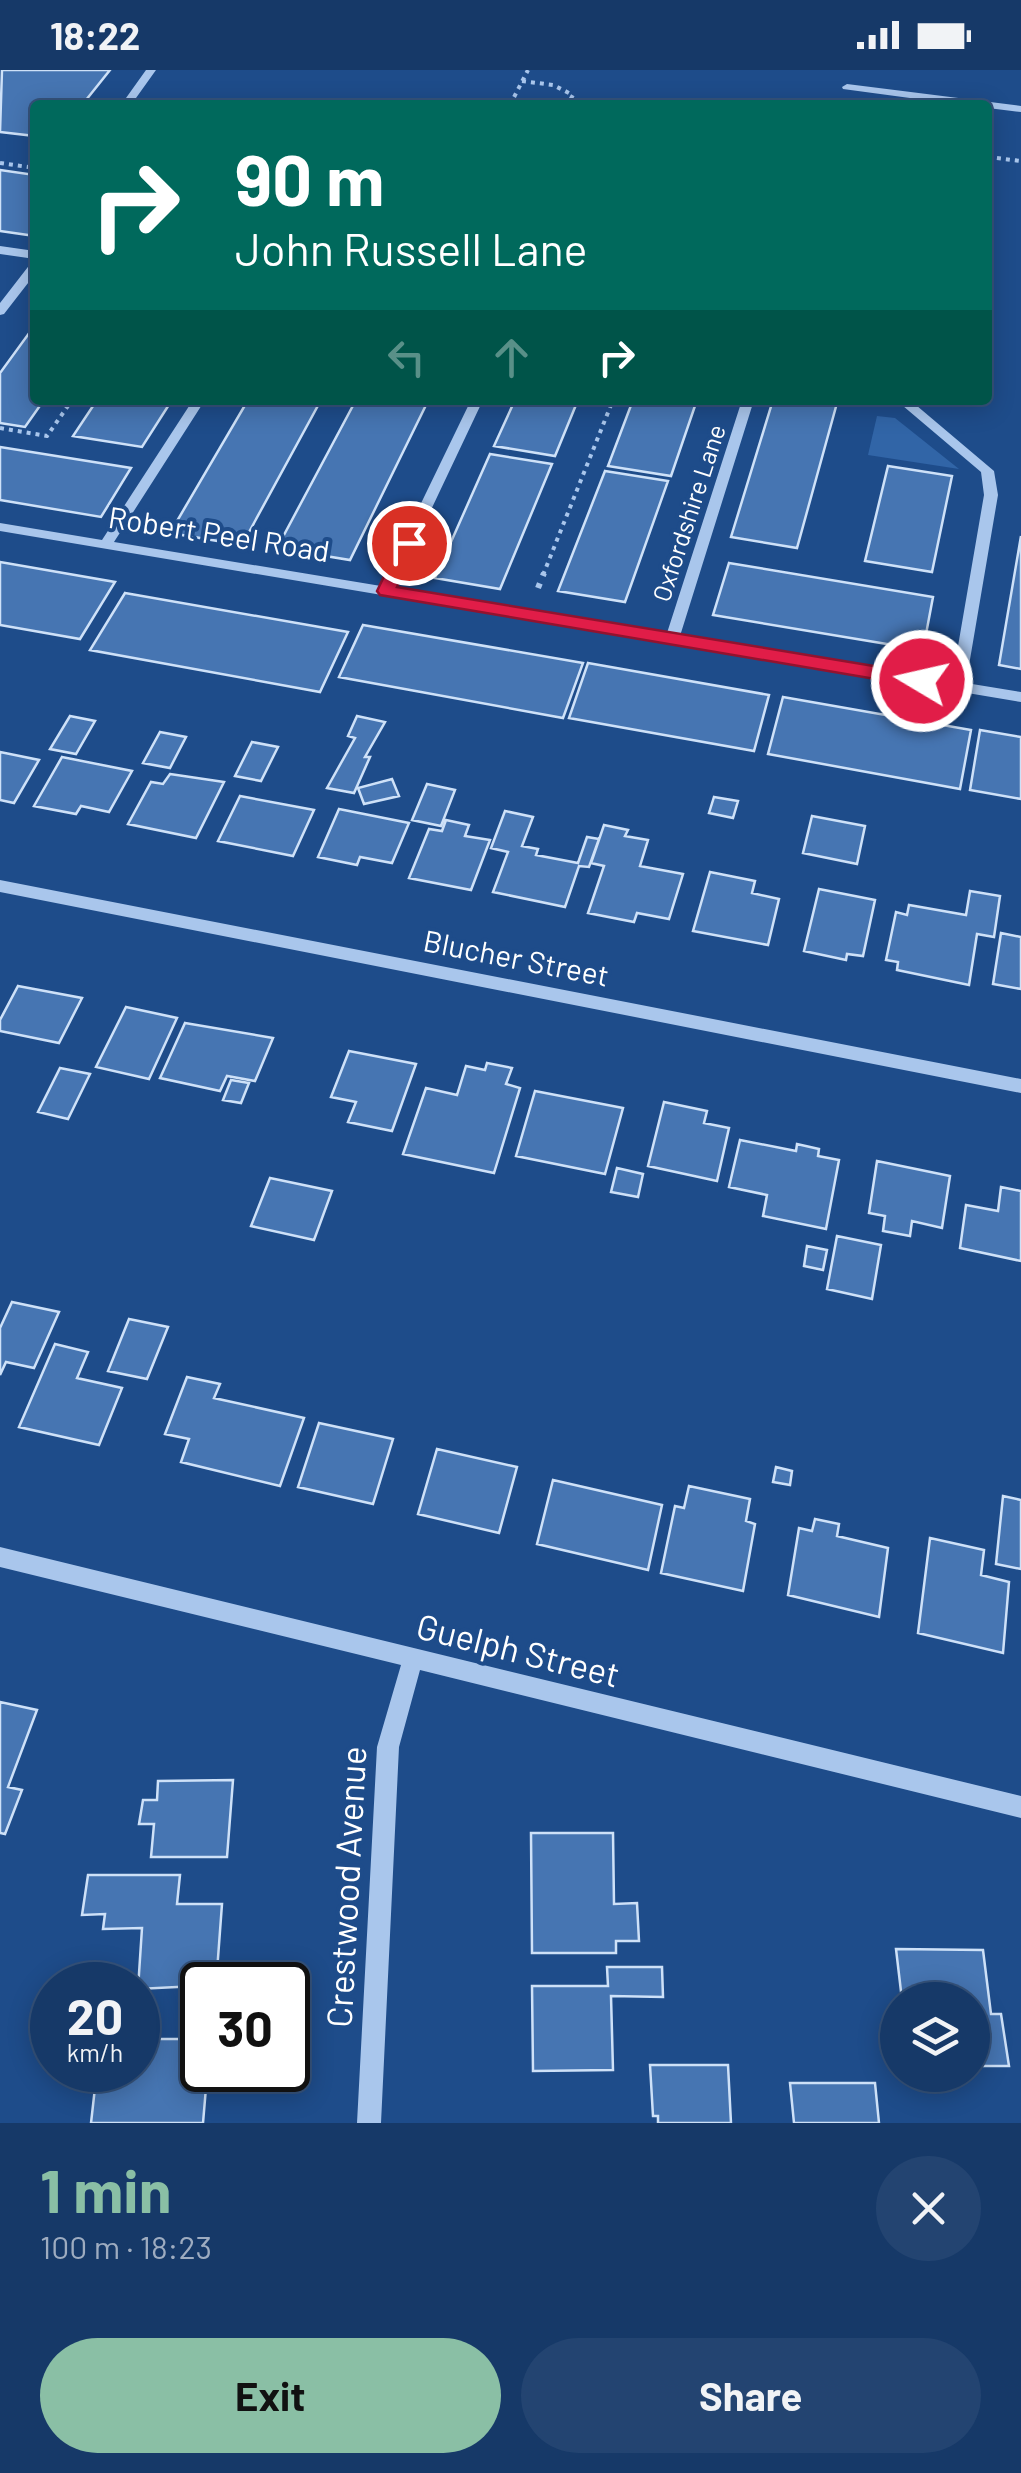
<!DOCTYPE html>
<meta charset="utf-8">
<style>
body{margin:0;font-family:Barlow,sans-serif;background:#234471;color:#f1f3f6;height:100vh;display:flex;flex-direction:column;font-size:38px;white-space:nowrap}
*{box-sizing:border-box;margin:0}
p{font-size:32px;color:#9eacc0}
.icon{flex:none;width:55px;height:55px;fill:none;stroke:currentColor;stroke-width:2;stroke-linecap:round;stroke-linejoin:round}
.map{position:relative;height:2053px;overflow:hidden}
.details{display:flex;flex-direction:column;background:#163968;flex:1}
.details>*{flex:none}
.guide{position:absolute;left:30px;top:30px;width:962px;height:305px;border-radius:10px;box-shadow:0 5px 25px #0003,0 0 0 2px #35537c;background:#00695c;color:#fff;overflow:hidden}
.tools{position:absolute;left:880px;top:1912px;display:grid;gap:20px}
.tools a{display:grid;place-items:center;width:110px;height:110px;border-radius:50%;background:#163968;box-shadow:0 5px 25px #0003,0 0 0 2px #35537c;font-size:50px}
.speed{position:absolute;left:30px;top:1892px;display:flex;gap:20px;font-size:50px;font-weight:700;text-align:center}
.speed>*{display:grid;place-content:center;width:130px;height:130px;border-radius:50%;background:#163968;box-shadow:0 5px 25px #0003,0 0 0 2px #35537c;line-height:1}
.speed small{font-size:25px;font-weight:400}
.speed .limit{border:5px solid #111;border-radius:15px;background:#fff;color:#111}
.pin{position:absolute;display:grid;place-items:center;width:85px;height:85px;color:#fff;margin:-42px;border:5px solid #fff;border-radius:50%;box-shadow:0 2px 10px #0007}
.me{position:absolute;width:110px;margin:-55px;rotate:279deg;stroke-linejoin:round;filter:drop-shadow(0 0 8px #0008)}
.turn{display:flex;align-items:center;gap:35px;height:210px;padding:0 40px;font-size:45px}
.turn .icon{width:130px;height:130px;stroke-width:2.5}
.turn b{display:block;font-size:70px;line-height:85px}
.lanes{display:flex;align-items:center;height:95px;padding:0 40px;background:#0003;justify-content:center;gap:50px;direction:ltr}
.lanes .off{opacity:.35}
.round{display:grid;place-items:center;flex:none;width:105px;height:105px;border-radius:52px;background:#234471}
.overview{display:flex;align-items:center;justify-content:space-between;height:170px;padding:0 40px}
h1{font-size:60px;font-weight:700;line-height:75px;color:#8abfa5}
.action{display:flex;gap:20px;margin-top:auto;padding:20px 40px}
.action a{flex:1;height:115px;border-radius:60px;background:#8abfa5;color:#111;font-size:40px;font-weight:700;line-height:115px;text-align:center}
.action a+a{background:#234471;color:#f1f3f6}
.status{display:flex;justify-content:space-between;align-items:center;height:70px;padding:0 50px;background:#163968;direction:ltr}
.status svg{height:28px;fill:currentColor}
.map>svg:first-child{display:block}
</style>
<div class="status"><b>18:22</b><svg viewBox="0 0 49 12"><path d="M0 12V9h3v3zM5 12V6h3v6zM10 12V3h3v9zM15 12V0h3v12zM26 1h20v11H26zM47 4h2v5h-2z"/></svg></div>
<div class="map">
<svg width="1021" height="2053" viewBox="0 0 1021 2053">
<rect width="100%" height="100%" fill="#1e4c8a"/>
<path fill="#3165a7" d="M877 346 895 348 959 399 868 385Z"/>
<path fill="#4675b2" stroke="#cee1f8" stroke-width="2.5" d="M2 0H110L82 35H35V66L0 62Z
M0 100 35 105V166L0 161Z
M35 255V330H44L25 357 0 353V303Z
M97 330H172L142 377 73 366Z
M248 330H321L242 475 170 463Z
M356 330 428 331 350 490 277 478Z
M515 330H578L555 386 494 376Z
M633 330H697L671 406 608 396Z
M773 330 837 333 797 478 731 467Z
M0 377 131 398 101 447 0 430Z
M490 384 552 394 500 519 435 508Z
M888 396 952 406 932 502 865 491Z
M605 401 668 411 625 532 558 521Z
M1021 466V599L999 595Z
M0 492 115 512 80 569 0 555Z
M729 493 933 527 923 580 713 545Z
M125 523 348 562 320 622 90 580Z
M363 555 583 593 563 648 339 607Z
M588 593 769 625 754 681 569 648Z
M783 627 971 660 960 719 768 684Z
M70 646 95 651 76 684 50 679Z
M357 646 385 652 365 687H370L354 723 327 718 355 668 348 666Z
M980 660 1021 667V729L970 720Z
M160 662 186 667 170 698 143 693Z
M252 672 278 677 261 711 235 706Z
M0 682 39 690 14 733 0 730Z
M62 687 132 701 109 742 81 736 76 744 34 736Z
M170 704 224 712 196 768 128 754 151 712 163 714Z
M392 709 399 726 364 734 358 718Z
M427 714 455 720 441 756 412 750Z
M240 726 314 740 293 786 218 771Z
M714 727 738 731 733 748 709 743Z
M339 739 409 753 392 793 360 787 357 795 318 787Z
M505 741 533 747 522 776 538 779 536 785 578 793 587 767 599 769 589 797 579 796 565 837 493 822 508 782 491 778Z
M812 746 865 756 857 794 803 783Z
M446 750 469 755 465 766 490 770 471 820 409 808 429 759 442 761Z
M604 755 628 760 625 766 648 770 640 796 683 804 669 849 637 843 634 852 588 843 604 796 591 793Z
M710 802 755 811 752 823 779 829 768 875 693 861Z
M819 819 875 830 863 886 847 884 846 890 804 881Z
M970 821 1000 826 994 867 977 864 969 915 897 900 898 892 886 890 896 842 907 845 909 835 966 845Z
M1001 863 1021 867V919L993 914Z
M18 916 82 928 59 973 0 961V950Z
M126 937 177 948 149 1009 96 997Z
M185 953 273 968 255 1011 227 1006 220 1021 160 1008Z
M349 981 416 994 392 1061 348 1052 356 1032 331 1027Z
M487 993 512 998 506 1014 520 1018 494 1103 403 1084 426 1018 457 1025 466 996 485 1000Z
M60 998 90 1004 68 1049 38 1042Z
M231 1010 249 1013 241 1033 223 1030Z
M535 1021 623 1038 605 1104 516 1086Z
M664 1032 707 1041 704 1053 729 1058 717 1111 648 1096Z
M740 1070 796 1081 797 1074 819 1079 818 1086 839 1090 826 1159 763 1146 767 1125 729 1117Z
M877 1091 950 1106 942 1158 912 1151 910 1166 883 1161 885 1146 869 1143Z
M617 1098 643 1104 638 1127 611 1122Z
M270 1108 332 1121 314 1170 251 1156Z
M1001 1117 1021 1121V1191L960 1178 966 1135 998 1141Z
M837 1166 881 1175 872 1229 827 1219Z
M807 1176 827 1180 823 1200 804 1196Z
M12 1232 59 1242 34 1298 6 1292 0 1305V1258Z
M129 1249 168 1257 147 1309 108 1301Z
M55 1274 88 1282 77 1308 122 1318 99 1375 19 1357Z
M187 1307 220 1314 214 1328 304 1348 280 1416 181 1392 189 1369 165 1364Z
M319 1353 393 1369 373 1434 298 1417Z
M437 1379 517 1397 499 1463 418 1444Z
M776 1397 792 1401 790 1415 773 1412Z
M553 1410 662 1435 648 1500 537 1474Z
M689 1416 750 1429 746 1451 755 1454 743 1521 661 1503 675 1436 684 1438Z
M1003 1426 1021 1430V1499L996 1494Z
M815 1449 839 1454 837 1466 888 1478 879 1547 788 1525 799 1458 812 1461Z
M930 1468 984 1480 981 1505 1009 1512 1003 1583 918 1563Z
M0 1632 37 1640 8 1717 22 1720 5 1764 0 1763Z
M233 1710 227 1787H151L154 1754H139L143 1730H157L158 1711Z
M531 1763H613L614 1834 637 1833 639 1871H616V1883H532Z
M88 1805H180L177 1834H222L216 1915 138 1919 142 1858 103 1859 105 1844 82 1845Z
M896 1879 983 1880 991 1944H1001L1009 1996H972V1930H902Z
M607 1897H662L663 1927 611 1926 613 2000 533 2001 532 1916H608Z
M138 1969H202V2000H221L220 2005 207 2006 203 2053H91L97 2000H138Z
M650 1995H728L731 2053H658V2046H653Z
M790 2013H875L879 2053H794Z"/>
<g fill="none" stroke-linecap="round" stroke-linejoin="round">
<path stroke="#a9c6ec" stroke-width="4" stroke-dasharray="4 5" stroke-linecap="butt" d="M522 11 553 15 573 25 567 35
M510 35 528 0
M988 87 1021 91
M0 93 35 98
M0 358 47 366 72 330
M543 505 613 330"/>
<path stroke="#a9c6ec" stroke-width="6" stroke-dasharray="5 8" stroke-linecap="butt" d="M538 518 544 503"/>
<path fill="#a9c6ec" fill-rule="evenodd" d="M146 0H156L131 35H121Z
M847 14 1021 36V42L988 38V35H962L843 19 842 17Z
M0 176 35 181V189L0 184Z
M35 192V204L4 244 0 245V233L31 193Z
M193 330H205L114 472 381 516 471 330H483L394 518 667 563 742 330H754L680 566 952 611 984 425 981 402 896 330H910L994 401 998 425 966 613 1021 622V632L0 461V453L102 470Z
M0 810 1021 1009V1023L0 822Z
M0 1477 1021 1726V1748L420 1600 399 1677 381 2053H357L377 1677 401 1595 0 1497Z"/>
</g>
<path fill="#e11d48" stroke="#92132f" stroke-width="2.5" d="M409 468 418 473 397 517 922 604 932 611 922 617 380 525 377 521 400 473Z"/>
<g text-anchor="middle" stroke-width="8" stroke-linejoin="round" paint-order="stroke">
<g font-size="25" fill="#fff" stroke="#1e4c8a">
<text transform="translate(689 443) rotate(-72)" y="9">Oxfordshire Lane</text>
</g>
<g font-size="30" fill="#fff" stroke="#1e4c8a">
<text transform="translate(219 465) rotate(9)" y="10">Robert Peel Road</text>
<text transform="translate(516 889) rotate(11)" y="10">Blucher Street</text>
</g>
<g font-size="35" fill="#fff" stroke="#1e4c8a">
<text transform="translate(518 1581) rotate(14)" y="12">Guelph Street</text>
<text transform="translate(347 1817) rotate(-87)" y="12">Crestwood Avenue</text>
</g>
</g>
</svg>
<div class="tools">
<a><svg class="icon" aria-label="layers" viewBox="0 0 24 24"><path d="M12 4l9 5-9 5-9-5zM3 14l9 5 9-5"/></svg></a>
</div>
<div class="speed"><div>20<small>km/h</small></div><div class="limit">30</div></div>
<div class="pin" style="left:409px;top:473px;background:#d93025"><svg class="icon" aria-label="arrive" viewBox="0 0 24 24"><path d="M6 21V4h12l-3 4 3 4H6"/></svg></div>
<svg class="me" style="left:922px;top:611px" viewBox="-20 -20 40 40"><circle r="17" fill="#e11d48" stroke="#fff" stroke-width="3"/><path d="M0-11L8 9 0 5-8 9z" fill="#fff"/></svg>
<div class="guide">
<div class="turn"><svg class="icon" aria-label="right" viewBox="0 0 24 24"><path d="M7 20v-9h11M14 6l5 5-5 5"/></svg><div><b>90 m</b>John Russell Lane</div></div>
<div class="lanes"><svg class="icon off" aria-label="left" viewBox="0 0 24 24"><path d="M17 20v-9H6M10 6l-5 5 5 5"/></svg><svg class="icon off" aria-label="ahead" viewBox="0 0 24 24"><path d="M12 20V5M6 11l6-6 6 6"/></svg><svg class="icon" aria-label="right" viewBox="0 0 24 24"><path d="M7 20v-9h11M14 6l5 5-5 5"/></svg></div>
</div>
</div>
<section class="details">
<div class="overview"><div><h1>1 min</h1><p>100 m · 18:23</p></div><a class="round"><svg class="icon" aria-label="close" viewBox="0 0 24 24"><path d="M6 6l12 12M18 6L6 18"/></svg></a></div>
<div class="action"><a>Exit</a><a>Share</a></div>
</section>
